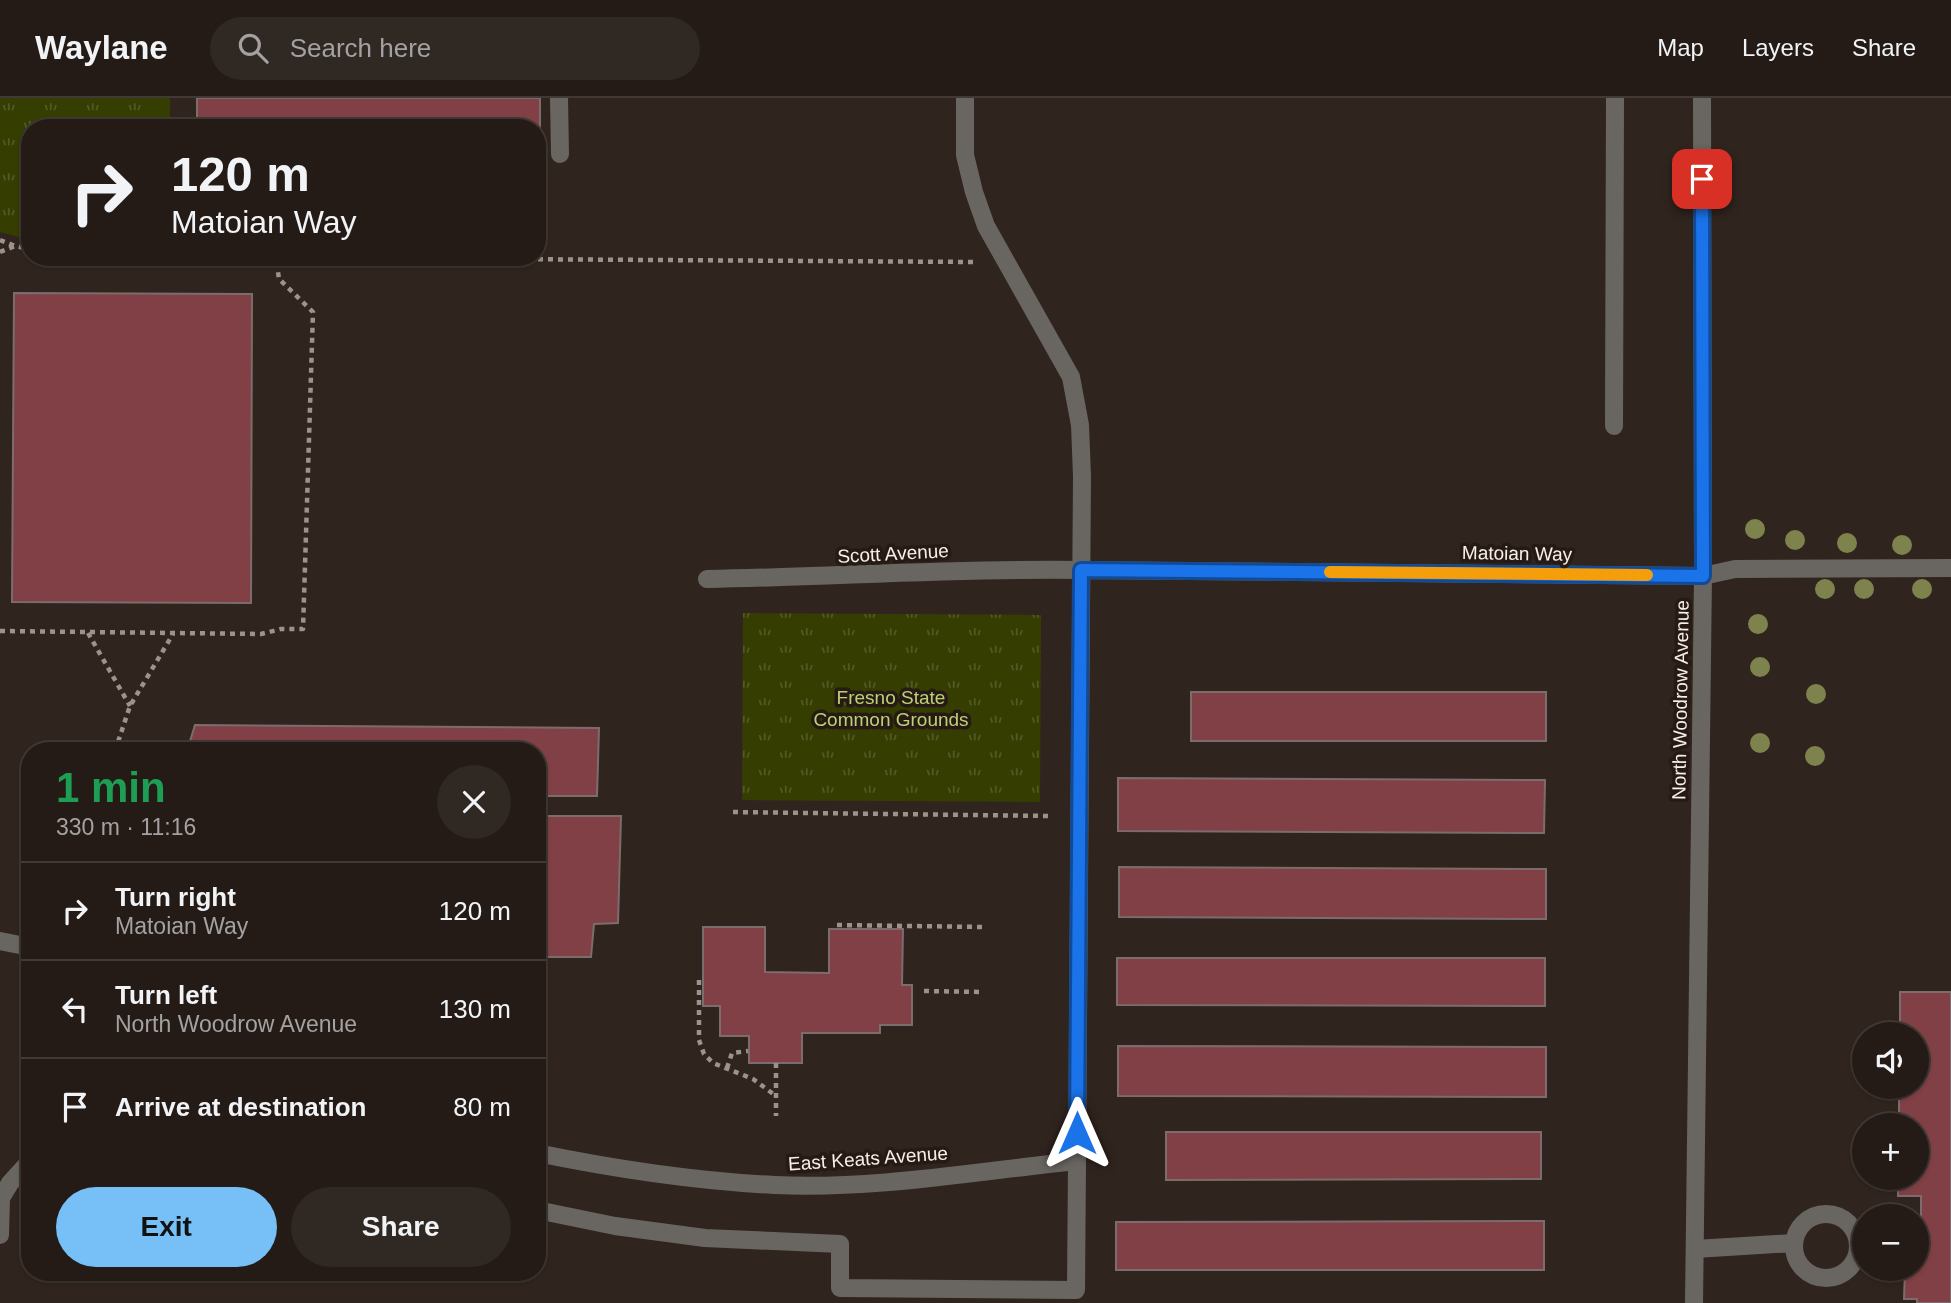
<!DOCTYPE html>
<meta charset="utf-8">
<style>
body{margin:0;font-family:Arial,sans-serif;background:#302823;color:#f1f3f6;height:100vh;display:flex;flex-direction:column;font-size:26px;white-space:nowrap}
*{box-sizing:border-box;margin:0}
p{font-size:23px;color:#a3a1a1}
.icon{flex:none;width:38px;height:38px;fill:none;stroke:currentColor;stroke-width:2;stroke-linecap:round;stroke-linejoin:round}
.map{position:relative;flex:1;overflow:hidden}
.side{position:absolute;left:21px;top:644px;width:525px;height:539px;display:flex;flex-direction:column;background:#241b16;border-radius:28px;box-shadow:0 2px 5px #0004,0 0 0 2px #413935}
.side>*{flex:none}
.guide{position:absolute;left:21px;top:21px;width:525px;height:147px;border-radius:28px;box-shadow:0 2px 5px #0004,0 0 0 2px #413935;background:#241b16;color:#f1f3f6;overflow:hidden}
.buttons{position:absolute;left:1852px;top:924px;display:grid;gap:14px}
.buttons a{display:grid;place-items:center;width:77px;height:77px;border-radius:50%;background:#241b16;box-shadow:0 2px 5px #0004,0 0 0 2px #413935;font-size:35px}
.pin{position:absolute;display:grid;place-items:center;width:60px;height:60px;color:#fff;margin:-30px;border-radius:14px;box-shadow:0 4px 10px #0006}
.me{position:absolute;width:77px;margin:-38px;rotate:0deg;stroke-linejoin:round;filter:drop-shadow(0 0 5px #0008)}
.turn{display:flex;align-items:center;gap:24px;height:147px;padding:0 35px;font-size:32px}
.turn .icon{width:91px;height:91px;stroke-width:2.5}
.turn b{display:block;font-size:49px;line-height:60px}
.round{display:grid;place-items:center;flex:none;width:74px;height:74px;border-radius:37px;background:#302823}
.overview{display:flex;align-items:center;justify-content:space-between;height:119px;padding:0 35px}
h1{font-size:42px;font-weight:800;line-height:52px;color:#1e9e55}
.cta{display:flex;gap:14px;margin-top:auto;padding:14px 35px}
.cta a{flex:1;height:80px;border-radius:42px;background:#76c0f7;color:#111;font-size:28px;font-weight:800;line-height:80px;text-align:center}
.cta a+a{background:#302823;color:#f1f3f6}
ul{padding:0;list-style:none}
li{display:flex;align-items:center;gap:21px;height:98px;padding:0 35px;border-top:2px solid #413935}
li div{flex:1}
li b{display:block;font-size:26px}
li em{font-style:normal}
header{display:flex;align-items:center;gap:42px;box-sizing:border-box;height:98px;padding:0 35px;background:#241b16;border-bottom:2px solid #413935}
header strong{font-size:33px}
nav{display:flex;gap:38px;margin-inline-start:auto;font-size:24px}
.search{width:490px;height:63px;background:#302823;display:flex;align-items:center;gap:18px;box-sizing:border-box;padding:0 24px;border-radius:38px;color:#a3a1a1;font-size:26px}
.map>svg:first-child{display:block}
</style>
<header>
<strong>Waylane</strong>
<div class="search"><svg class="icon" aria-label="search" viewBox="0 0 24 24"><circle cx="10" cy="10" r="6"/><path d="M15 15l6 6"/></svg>Search here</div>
<nav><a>Map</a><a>Layers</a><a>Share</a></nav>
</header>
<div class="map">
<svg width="1951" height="1205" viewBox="0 0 1951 1205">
<defs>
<pattern id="park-tufts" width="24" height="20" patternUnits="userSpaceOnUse" patternTransform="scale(1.75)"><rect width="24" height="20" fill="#353d01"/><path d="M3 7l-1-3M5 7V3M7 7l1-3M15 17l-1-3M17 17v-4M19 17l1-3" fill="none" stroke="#535926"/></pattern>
</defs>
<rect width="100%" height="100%" fill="#30241e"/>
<path fill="url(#park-tufts)" d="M0 0H170V30H30V142L0 134Z
M743 515 1041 517 1040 704 742 702Z"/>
<path fill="#804045" stroke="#7d6c6d" stroke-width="2" d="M197 0H540V45H537V30H197Z
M14 195 252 196 251 505 12 504Z
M1191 594H1546V643H1191Z
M1191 594H1546V643H1191Z
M195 627 599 630 597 698H537V653H187Z
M1118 680 1545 682 1544 735 1118 733Z
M1118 680 1545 682 1544 735 1118 733Z
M537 718H621L618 825 594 826 591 859H537Z
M1119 769 1546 771V821L1119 819Z
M1119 769 1546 771V821L1119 819Z
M703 829H765V874L829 875V831H903L902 887H912V927H880V935H802V965H749V938H720V908H703Z
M1117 860H1545V908L1117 907Z
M1117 860H1545V908L1117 907Z
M1900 894H1951V1205H1917V1201H1904L1905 1171H1916V1139H1921V1098H1898V1080H1916V1027H1899V989H1916V936H1900Z
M1118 948 1546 949V999L1118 998Z
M1118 948 1546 949V999L1118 998Z
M1166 1034H1541V1081L1166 1082Z
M1166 1034H1541V1081L1166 1082Z
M1544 1123V1172H1116V1124Z
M1544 1123V1172H1116V1124Z"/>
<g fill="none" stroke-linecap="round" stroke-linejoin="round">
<path stroke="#9d938d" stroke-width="4.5" stroke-dasharray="5 5" stroke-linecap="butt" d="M0 142 15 148 30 151
M0 154 15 148
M178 159 975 164
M0 533 261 536 281 531H303L313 214 279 181 276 160
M88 535 130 608
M115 653 130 608 173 536
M733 714 1048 718
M837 827 983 829
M699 882V942L704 956 713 965 753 981 776 998
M924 893 982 894
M776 965V1018
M727 970 732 955 748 953"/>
<path stroke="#696661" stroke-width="18" d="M559 0 560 56
M1614 328 1615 0
M707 481C832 479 956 470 1081 472
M537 1112 615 1128 705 1140 840 1146V1190L1076 1192 1077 1063
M1794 1148a32 32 0 1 1 64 0a32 32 0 1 1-64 0Z
M0 1137 1 1100 10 1085 30 1063
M1695 1151 1794 1145"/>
<path stroke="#696661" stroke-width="18" d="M1081 472 1703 478 1735 471 1951 470
M0 843 30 849
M537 1055C615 1071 695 1083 774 1087 874 1092 978 1073 1077 1063L1082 378 1080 327 1071 279 986 128 974 94 965 57V0
M1694 1205 1703 478 1702 0"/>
</g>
<g fill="#7e834d">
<circle cx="1755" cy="431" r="10"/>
<circle cx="1795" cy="442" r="10"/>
<circle cx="1847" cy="445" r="10"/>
<circle cx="1902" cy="447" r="10"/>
<circle cx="1825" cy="491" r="10"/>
<circle cx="1864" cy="491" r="10"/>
<circle cx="1922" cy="491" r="10"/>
<circle cx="1758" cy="526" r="10"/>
<circle cx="1760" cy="569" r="10"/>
<circle cx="1816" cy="596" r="10"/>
<circle cx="1760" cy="645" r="10"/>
<circle cx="1815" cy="658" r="10"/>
</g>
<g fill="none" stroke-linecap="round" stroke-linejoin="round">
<g stroke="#114b97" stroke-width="18">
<path id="route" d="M1077 1035 1081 472 1703 478 1702 81"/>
</g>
<use href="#route" stroke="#1a73e8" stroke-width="12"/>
<path stroke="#f59e0b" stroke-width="12" d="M1330 474 1647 477"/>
</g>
<g text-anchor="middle" stroke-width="7" stroke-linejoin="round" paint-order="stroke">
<g font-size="19" fill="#f7efea" stroke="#261b14">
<text transform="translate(893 455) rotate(-3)" y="7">Scott Avenue</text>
<text transform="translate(1517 455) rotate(1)" y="7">Matoian Way</text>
<text transform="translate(1680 602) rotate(-89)" y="7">North Woodrow Avenue</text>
<text transform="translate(868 1060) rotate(-4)" y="7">East Keats Avenue</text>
</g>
<g font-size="19" fill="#bed074" stroke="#261b14">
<text x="891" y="606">Fresno State<tspan x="891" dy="22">Common Grounds</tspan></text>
</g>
</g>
</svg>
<div class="buttons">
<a><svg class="icon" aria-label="sound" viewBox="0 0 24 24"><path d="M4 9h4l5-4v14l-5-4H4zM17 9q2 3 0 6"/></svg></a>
<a>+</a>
<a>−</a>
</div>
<div class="pin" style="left:1702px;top:81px;background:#d93025"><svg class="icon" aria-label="arrive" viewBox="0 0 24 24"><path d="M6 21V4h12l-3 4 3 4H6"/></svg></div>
<svg class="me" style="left:1077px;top:1035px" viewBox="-20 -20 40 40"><path d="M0-17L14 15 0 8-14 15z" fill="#1a73e8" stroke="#fff" stroke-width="4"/></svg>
<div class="guide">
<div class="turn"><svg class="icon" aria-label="right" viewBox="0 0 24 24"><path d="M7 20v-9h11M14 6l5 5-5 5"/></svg><div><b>120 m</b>Matoian Way</div></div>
</div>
<section class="side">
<div class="overview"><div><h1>1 min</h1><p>330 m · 11:16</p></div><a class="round"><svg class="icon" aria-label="close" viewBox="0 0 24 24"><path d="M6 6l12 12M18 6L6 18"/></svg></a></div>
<ul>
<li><svg class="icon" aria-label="right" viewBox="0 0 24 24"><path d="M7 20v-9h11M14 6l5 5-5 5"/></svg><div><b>Turn right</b><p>Matoian Way</p></div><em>120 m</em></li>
<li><svg class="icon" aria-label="left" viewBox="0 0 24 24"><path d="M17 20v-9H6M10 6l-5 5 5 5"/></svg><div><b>Turn left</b><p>North Woodrow Avenue</p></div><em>130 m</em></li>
<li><svg class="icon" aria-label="arrive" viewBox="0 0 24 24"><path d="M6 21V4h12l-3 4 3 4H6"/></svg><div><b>Arrive at destination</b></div><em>80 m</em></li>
</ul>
<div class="cta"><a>Exit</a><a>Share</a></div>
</section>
</div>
